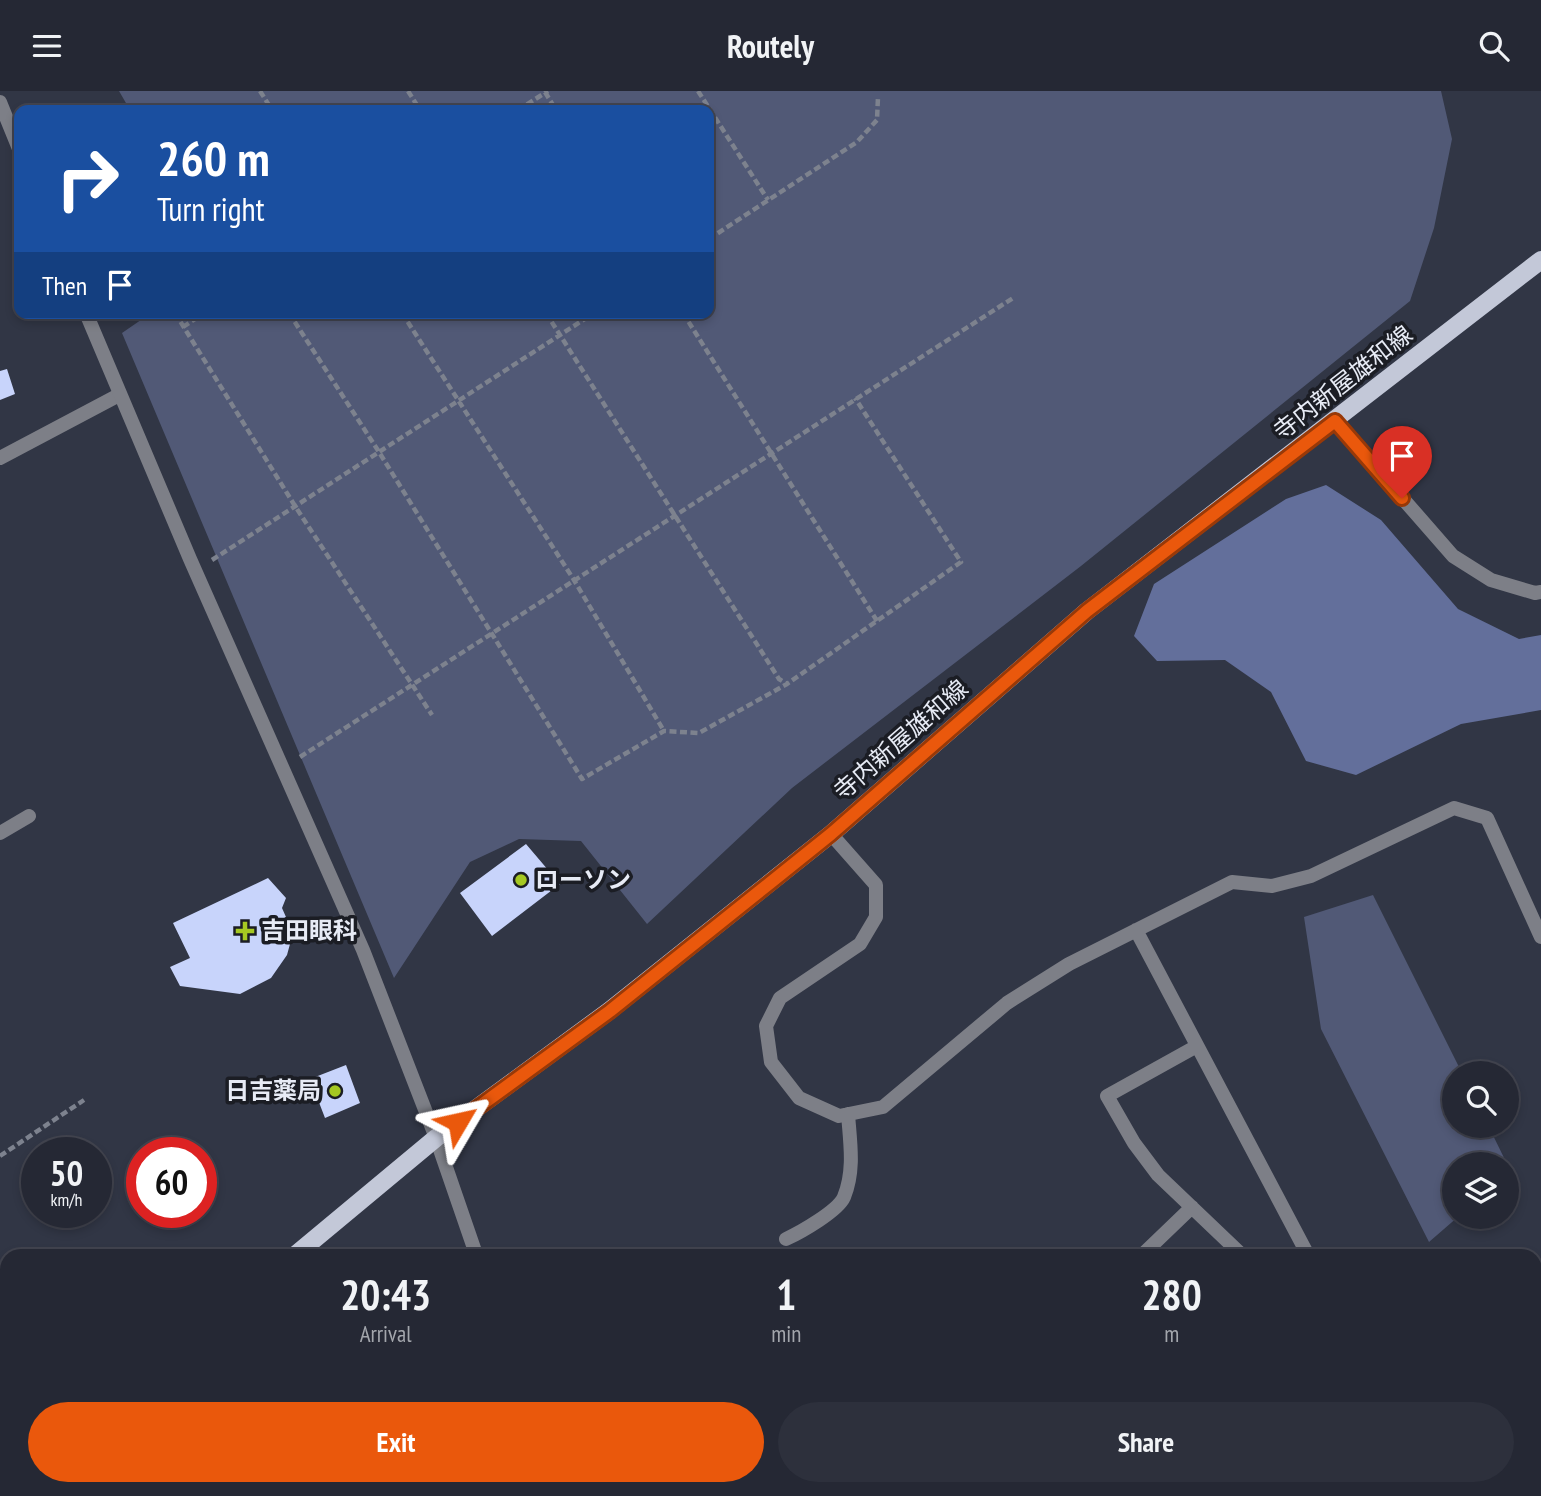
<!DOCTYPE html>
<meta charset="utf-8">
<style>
body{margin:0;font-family:"PT Sans Narrow","Noto Sans JP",sans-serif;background:#2d303c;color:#f1f3f6;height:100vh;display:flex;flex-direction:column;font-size:26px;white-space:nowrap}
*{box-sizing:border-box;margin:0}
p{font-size:23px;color:#a3a6ac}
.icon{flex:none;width:38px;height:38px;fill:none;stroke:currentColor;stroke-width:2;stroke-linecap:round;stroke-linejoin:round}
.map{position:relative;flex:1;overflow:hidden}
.drawer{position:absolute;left:0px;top:1158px;width:1542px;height:247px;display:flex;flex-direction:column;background:#252834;border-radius:21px 21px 0 0;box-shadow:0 4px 10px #0003,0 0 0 2px #42444f}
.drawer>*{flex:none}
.hud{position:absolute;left:14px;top:14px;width:700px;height:214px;border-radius:14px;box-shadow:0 4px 10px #0003,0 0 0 2px #42444f;background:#1a4fa0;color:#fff;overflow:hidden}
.buttons{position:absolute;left:1442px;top:970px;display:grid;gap:14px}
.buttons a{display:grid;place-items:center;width:77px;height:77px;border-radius:50%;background:#252834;box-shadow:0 4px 10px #0003,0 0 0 2px #42444f;font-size:35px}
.speed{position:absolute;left:21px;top:1046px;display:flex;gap:14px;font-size:35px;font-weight:700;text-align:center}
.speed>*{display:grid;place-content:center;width:91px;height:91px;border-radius:50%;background:#252834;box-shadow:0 4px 10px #0003,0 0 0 2px #42444f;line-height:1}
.speed small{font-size:18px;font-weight:400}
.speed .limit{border:10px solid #d22;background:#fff;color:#111}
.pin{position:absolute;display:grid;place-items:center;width:60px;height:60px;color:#fff;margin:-72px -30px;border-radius:50% 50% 50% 0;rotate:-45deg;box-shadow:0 0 7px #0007}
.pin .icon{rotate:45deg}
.me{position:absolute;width:77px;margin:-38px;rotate:54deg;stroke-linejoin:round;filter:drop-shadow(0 0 5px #0008)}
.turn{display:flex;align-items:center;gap:24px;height:147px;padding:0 28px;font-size:32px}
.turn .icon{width:91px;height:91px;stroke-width:2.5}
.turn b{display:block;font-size:49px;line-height:60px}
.then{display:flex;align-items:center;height:66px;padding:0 28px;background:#0003;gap:14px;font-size:26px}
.eta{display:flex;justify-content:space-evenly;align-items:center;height:119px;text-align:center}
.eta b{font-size:42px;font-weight:700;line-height:49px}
.cta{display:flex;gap:14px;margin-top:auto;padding:14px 28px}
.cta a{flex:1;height:80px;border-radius:42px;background:#ea580c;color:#fff;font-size:28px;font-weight:700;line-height:80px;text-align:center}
.cta a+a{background:#2d303c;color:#f1f3f6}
header{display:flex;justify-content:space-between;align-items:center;height:91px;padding:0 28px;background:#252834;font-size:32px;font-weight:700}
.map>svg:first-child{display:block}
</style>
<header><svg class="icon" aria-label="menu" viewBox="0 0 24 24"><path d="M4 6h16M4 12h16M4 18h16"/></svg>Routely<svg class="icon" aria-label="search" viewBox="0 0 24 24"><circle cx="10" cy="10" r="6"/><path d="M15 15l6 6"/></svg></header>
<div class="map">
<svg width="1541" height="1405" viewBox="0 0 1541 1405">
<rect width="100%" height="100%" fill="#313645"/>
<path fill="#515976" d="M119 0H1441L1452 48 1434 137 1410 210 1081 475 792 697 647 833 581 750 519 748 470 771 394 887 122 242 151 222H709V19H130Z
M1373 804 1462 982H1454V1034H1488L1507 1073H1454V1125H1459L1429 1151 1321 938 1304 826Z"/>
<path fill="#636f9b" d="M1326 394 1381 429 1458 518 1519 548 1541 544V619L1461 633 1356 684 1306 670 1271 601 1225 569 1157 570 1134 545 1154 493 1286 408Z"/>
<path fill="#c8d4fb" d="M7 278 15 303 0 309V280Z
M526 753 560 793 492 845 460 802Z
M268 787 286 807 282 817 293 842 287 864 271 887 240 903 180 895 170 876 190 867 173 832Z
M346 974 360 1012 325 1027 310 988Z
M0 1318 7 1323 0 1337Z
M7 1344V1397L0 1392V1356Z"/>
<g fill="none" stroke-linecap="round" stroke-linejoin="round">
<path stroke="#7d828e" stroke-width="4.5" stroke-dasharray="7 3.5" stroke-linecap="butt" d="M260 0 272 19
M408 0 420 19
M698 0 768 109
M545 1 556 19
M518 19 548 0
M709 148 857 51 877 29 878 6
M175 222 295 415 432 624
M289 222 379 361 582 688 664 640 699 642 787 593 961 471 855 307
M402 222 574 489 664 640
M546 222 779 588 787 593
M683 222 877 530
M183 236 204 222
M212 469 594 222
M300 666 1013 207
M0 1065 84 1009"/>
<path stroke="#7d7f87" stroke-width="14" d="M0 367 119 304
M0 742 29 725
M831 743 876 794V826L860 853 780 907 766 935 771 971 799 1007 839 1025 883 1016 1007 912 1069 873 1232 791 1272 795 1311 785 1454 717 1487 727 1541 846
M1136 839 1309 1166
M1197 955 1107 1005 1134 1052 1158 1084 1244 1166
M786 1148C801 1141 838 1120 844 1106 855 1079 850 1051 848 1023
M1140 1166 1192 1116
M0 1275 7 1279
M1535 1322 1541 1316
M186 1398 196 1405
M474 1405V1398
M523 1405 539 1398
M1527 1405 1537 1397"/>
<path stroke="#7d7f87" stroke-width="14" d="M0 11 19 58
M86 222 190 468 363 859 436 1047 477 1166
M1335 330 1453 465 1491 489 1535 502 1541 501
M572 1398 575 1405"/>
<path stroke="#c3c8d8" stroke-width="18" d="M293 1166 436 1047 609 920 831 743 1087 520 1541 169
M50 1405 55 1398"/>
</g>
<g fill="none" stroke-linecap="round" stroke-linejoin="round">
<g stroke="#983908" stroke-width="18">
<path id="route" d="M458 1031 610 920 770 792 831 743 1087 520 1335 330 1402 407"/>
</g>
<use href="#route" stroke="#ea580c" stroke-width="12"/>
</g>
<g fill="#a5c822" stroke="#1b1d24" stroke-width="2.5">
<circle cx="521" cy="789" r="7"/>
<path d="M241.5 829.5h7v7h7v7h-7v7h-7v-7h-7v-7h7z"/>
<circle cx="335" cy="1000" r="7"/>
</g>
<g text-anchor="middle" stroke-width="7" stroke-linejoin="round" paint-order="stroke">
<g font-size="24" fill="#e7ebf5" stroke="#1b1d24">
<text transform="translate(1343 292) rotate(-38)" y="8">寺内新屋雄和線</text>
<text transform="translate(901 649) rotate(-41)" y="8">寺内新屋雄和線</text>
</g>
<g font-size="24" font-weight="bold" fill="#e7ebf5" stroke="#1b1d24" text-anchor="start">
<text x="535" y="797">ローソン</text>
<text x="261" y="848">吉田眼科</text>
<text x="321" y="1008" text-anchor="end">日吉薬局</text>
</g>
</g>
</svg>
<div class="buttons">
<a><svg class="icon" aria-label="search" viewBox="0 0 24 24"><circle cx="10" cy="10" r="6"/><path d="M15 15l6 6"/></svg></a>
<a><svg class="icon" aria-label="layers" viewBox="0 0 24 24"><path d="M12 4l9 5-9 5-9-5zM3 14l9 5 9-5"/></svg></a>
</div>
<div class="speed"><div>50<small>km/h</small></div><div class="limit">60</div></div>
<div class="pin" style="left:1402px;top:407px;background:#d93025"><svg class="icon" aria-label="arrive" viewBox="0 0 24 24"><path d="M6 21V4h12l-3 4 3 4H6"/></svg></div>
<svg class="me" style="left:458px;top:1031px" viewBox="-20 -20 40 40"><path d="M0-17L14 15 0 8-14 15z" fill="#ea580c" stroke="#fff" stroke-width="4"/></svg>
<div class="hud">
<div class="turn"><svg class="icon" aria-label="right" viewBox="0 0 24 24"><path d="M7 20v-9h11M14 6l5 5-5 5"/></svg><div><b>260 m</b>Turn right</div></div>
<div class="then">Then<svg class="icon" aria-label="arrive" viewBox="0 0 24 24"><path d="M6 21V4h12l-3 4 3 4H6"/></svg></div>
</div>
<section class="drawer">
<div class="eta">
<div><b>20:43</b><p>Arrival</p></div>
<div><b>1</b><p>min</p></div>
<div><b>280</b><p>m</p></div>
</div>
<div class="cta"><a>Exit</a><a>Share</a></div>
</section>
</div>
